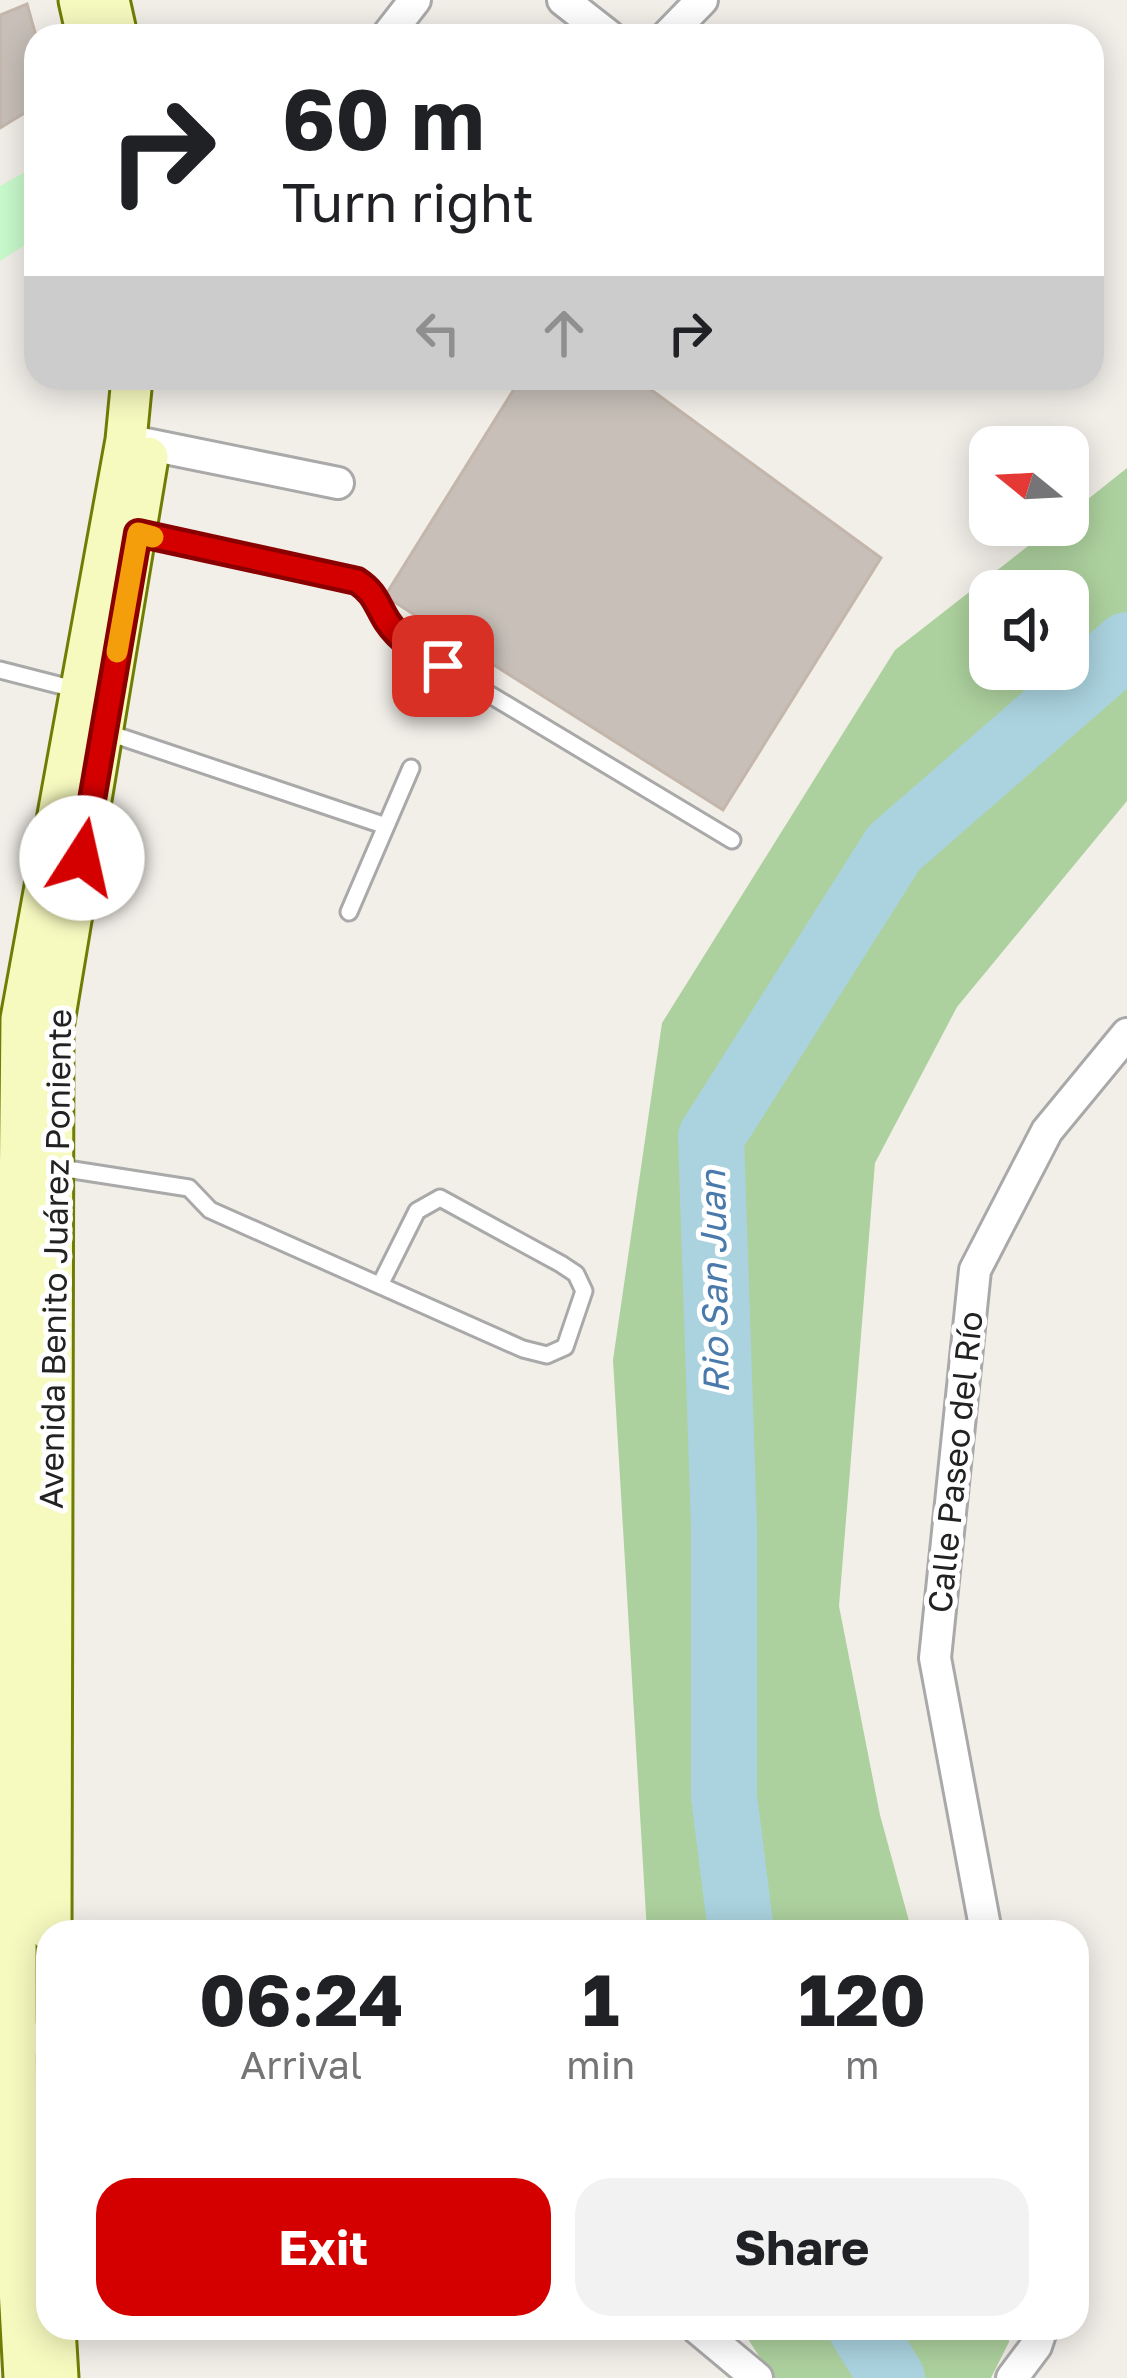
<!DOCTYPE html>
<meta charset="utf-8">
<style>
body{margin:0;font-family:"Golos Text",sans-serif;background:#f2f2f2;color:#202124;height:100vh;display:flex;flex-direction:column;font-size:45px;white-space:nowrap}
*{box-sizing:border-box;margin:0}
p{font-size:39px;color:#757577}
.icon{flex:none;width:66px;height:66px;fill:none;stroke:currentColor;stroke-width:2;stroke-linecap:round;stroke-linejoin:round}
.map{position:relative;flex:1;overflow:hidden}
.panel{position:absolute;left:36px;top:1920px;width:1053px;height:420px;display:flex;flex-direction:column;background:#fff;border-radius:36px;box-shadow:0 6px 30px #0003}
.panel>*{flex:none}
.guide{position:absolute;left:24px;top:24px;width:1080px;height:366px;border-radius:36px;box-shadow:0 6px 30px #0003;background:#fff;color:#202124;overflow:hidden}
.needle{width:78px;rotate:288deg}
.fabs{position:absolute;left:969px;top:426px;display:grid;gap:24px}
.fabs a{display:grid;place-items:center;width:120px;height:120px;border-radius:24px;background:#fff;box-shadow:0 6px 30px #0003;font-size:60px}
.pin{position:absolute;display:grid;place-items:center;width:102px;height:102px;color:#fff;margin:-51px;border-radius:24px;box-shadow:0 6px 18px #0006}
.me{position:absolute;width:132px;margin:-66px;rotate:10deg;stroke-linejoin:round;filter:drop-shadow(0 0 9px #0008)}
.turn{display:flex;align-items:center;gap:42px;height:252px;padding:0 60px;font-size:54px}
.turn .icon{width:156px;height:156px;stroke-width:2.5}
.turn b{display:block;font-size:84px;line-height:102px}
.lanes{display:flex;align-items:center;height:114px;padding:0 60px;background:#0003;justify-content:center;gap:60px;direction:ltr}
.lanes .off{opacity:.35}
.eta{display:flex;justify-content:space-evenly;align-items:center;height:204px;text-align:center}
.eta b{font-size:72px;font-weight:700;line-height:84px}
.button{display:flex;gap:24px;margin-top:auto;padding:24px 60px}
.button a{flex:1;height:138px;border-radius:36px;background:#d40000;color:#fff;font-size:48px;font-weight:700;line-height:138px;text-align:center}
.button a+a{background:#f2f2f2;color:#202124}
.map>svg:first-child{display:block}
</style>
<div class="map">
<svg width="1127" height="2378" viewBox="0 0 1127 2378">
<rect width="100%" height="100%" fill="#f2efe9"/>
<path fill="#add19e" fill-rule="evenodd" d="M1127 468V801L957 1007 875 1163 839 1606 880 1815 912 1932H647L613 1360 662 1023 895 650 1055 525H1068V515ZM990 591H1068V669H990Z
M741 2328H1009V2342L991 2378H773Z"/>
<path fill="#c8facc" d="M36 166V238L0 261V186Z"/>
<g fill="none" stroke-linecap="round" stroke-linejoin="round">
<path stroke="#aad3df" stroke-width="66" d="M741 1932 724 1796V1527L711 1137 894 848 1127 645
M861 2328 892 2378"/>
</g>
<path fill="#c7bfb8" stroke="#c4b6ab" stroke-width="3" d="M27 4 36 36V106L0 128V15Z
M521 378H635L881 558 723 810 385 596Z"/>
<g fill="none" stroke-linecap="round" stroke-linejoin="round">
<g stroke="#a9a9a9" stroke-width="21">
<path id="service" d="M137 533 357 581C380 595 389 623 407 645L732 840
M0 670 78 690
M106 732 386 826
M349 912 411 768
M54 1167 189 1188 210 1210 523 1349 547 1355 565 1347 584 1291 576 1274 561 1264 440 1198 417 1211 380 1285"/>
</g>
<g stroke="#a9a9a9" stroke-width="36">
<path id="minor" d="M563 0 609 36
M387 36 415 0
M667 36 702 0
M126 440 338 483
M986 1932 935 1658 975 1270 1047 1131 1127 1034
M17 2039 48 2038
M3 2242 48 2271
M697 2328 757 2378
M1012 2378 1036 2346 1042 2328"/>
</g>
<g stroke="#707d05" stroke-width="45">
<path id="secondary" d="M79 0 87 36
M109 0 117 36
M51 1932 53 1028 148 457
M55 2328 58 2378
M24 2378 17 2252 15 1593 21 1019 126 440 132 378"/>
</g>
<use href="#service" stroke="#fff" stroke-width="15"/>
<use href="#minor" stroke="#fff" stroke-width="30"/>
<use href="#secondary" stroke="#f7fabf" stroke-width="39"/>
</g>
<g fill="none" stroke-linecap="round" stroke-linejoin="round">
<g stroke="#8a0000" stroke-width="30">
<path id="route" d="M82 858 138 533 357 581C375 593 376 603 387 621 401 642 421 653 443 666"/>
</g>
<use href="#route" stroke="#d40000" stroke-width="21"/>
<path stroke="#f59e0b" stroke-width="21" d="M117 652 138 533 153 537"/>
</g>
<g text-anchor="middle" stroke-width="10" stroke-linejoin="round" paint-order="stroke">
<g font-size="33" fill="#222" stroke="#fff">
<text transform="translate(55 1259) rotate(-89)" y="12">Avenida Benito Juárez Poniente</text>
<text transform="translate(955 1462) rotate(-84)" y="12">Calle Paseo del Río</text>
</g>
<g font-size="36" font-style="italic" fill="#4a7aab" stroke="#fff">
<text transform="translate(714 1282) rotate(-91)" y="13">Rio San Juan</text>
</g>
</g>
</svg>
<div class="fabs">
<a><svg class="needle" viewBox="-14 -14 28 28"><path d="M0-13l5 13h-10z" fill="#e53935"/><path d="M0 13l5-13h-10z" fill="#757577"/></svg></a>
<a><svg class="icon" aria-label="sound" viewBox="0 0 24 24"><path d="M4 9h4l5-4v14l-5-4H4zM17 9q2 3 0 6"/></svg></a>
</div>
<div class="pin" style="left:443px;top:666px;background:#d93025"><svg class="icon" aria-label="arrive" viewBox="0 0 24 24"><path d="M6 21V4h12l-3 4 3 4H6"/></svg></div>
<svg class="me" style="left:82px;top:858px" viewBox="-20 -20 40 40"><circle r="19" fill="#fff"/><path d="M0-13L10 11 0 6-10 11z" fill="#d40000"/></svg>
<div class="guide">
<div class="turn"><svg class="icon" aria-label="right" viewBox="0 0 24 24"><path d="M7 20v-9h11M14 6l5 5-5 5"/></svg><div><b>60 m</b>Turn right</div></div>
<div class="lanes"><svg class="icon off" aria-label="left" viewBox="0 0 24 24"><path d="M17 20v-9H6M10 6l-5 5 5 5"/></svg><svg class="icon off" aria-label="ahead" viewBox="0 0 24 24"><path d="M12 20V5M6 11l6-6 6 6"/></svg><svg class="icon" aria-label="right" viewBox="0 0 24 24"><path d="M7 20v-9h11M14 6l5 5-5 5"/></svg></div>
</div>
<section class="panel">
<div class="eta">
<div><b>06:24</b><p>Arrival</p></div>
<div><b>1</b><p>min</p></div>
<div><b>120</b><p>m</p></div>
</div>
<div class="button"><a>Exit</a><a>Share</a></div>
</section>
</div>
